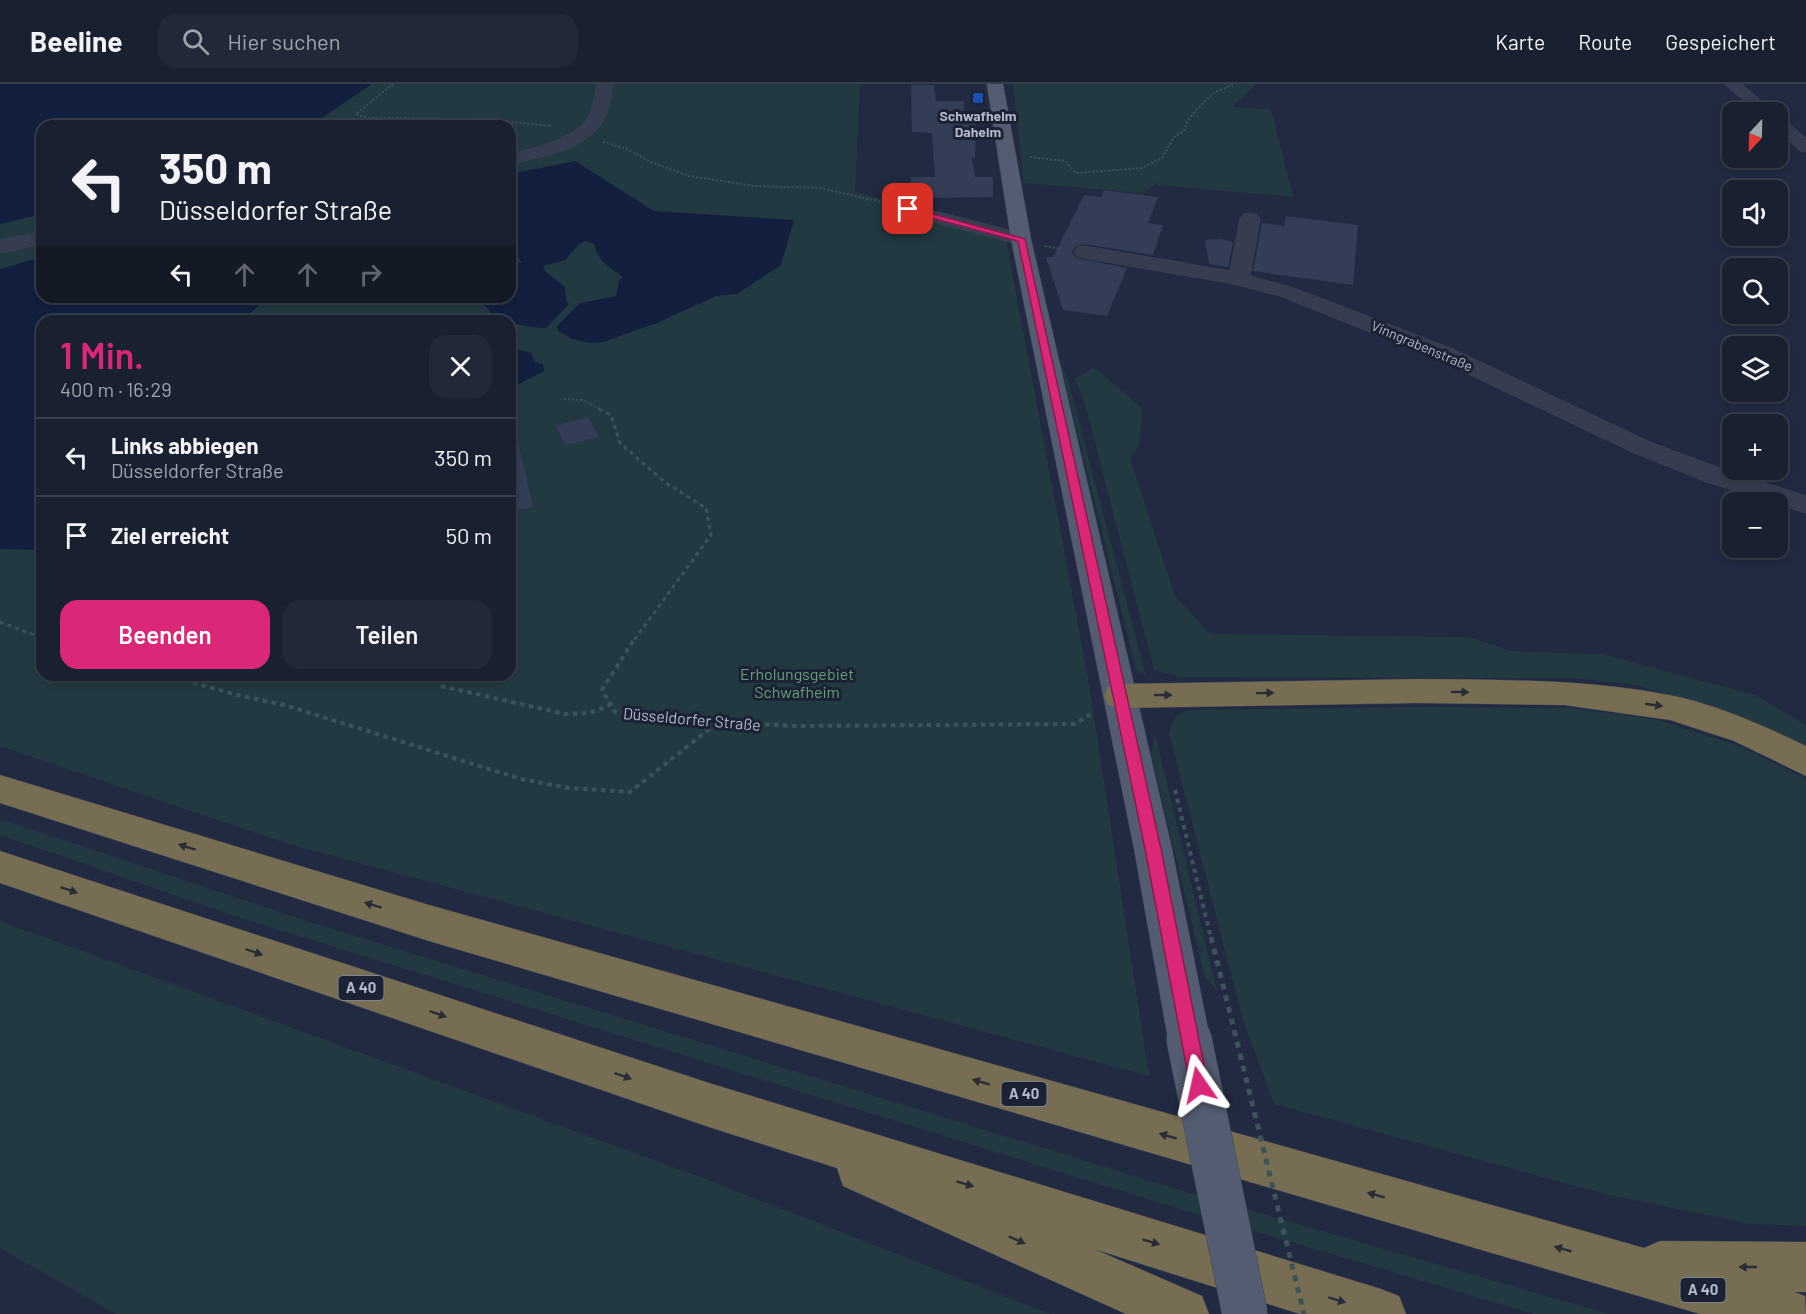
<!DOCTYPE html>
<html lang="de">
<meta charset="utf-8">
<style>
body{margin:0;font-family:Barlow,sans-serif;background:#222838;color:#f1f3f6;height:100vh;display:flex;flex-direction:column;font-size:22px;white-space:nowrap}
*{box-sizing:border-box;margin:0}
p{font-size:20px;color:#9fa3ab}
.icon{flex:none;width:33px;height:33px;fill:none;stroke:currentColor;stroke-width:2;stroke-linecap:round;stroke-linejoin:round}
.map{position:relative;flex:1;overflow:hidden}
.drawer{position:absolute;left:36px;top:231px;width:480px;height:366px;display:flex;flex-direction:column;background:#192030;border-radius:18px;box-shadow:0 3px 9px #0003,0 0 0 2px #373e4c}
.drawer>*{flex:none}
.hud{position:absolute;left:36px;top:36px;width:480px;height:183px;border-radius:18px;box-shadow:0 3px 9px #0003,0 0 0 2px #373e4c;background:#192030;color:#f1f3f6;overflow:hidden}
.needle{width:39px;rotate:202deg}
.controls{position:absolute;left:1722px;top:18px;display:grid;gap:12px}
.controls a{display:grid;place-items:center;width:66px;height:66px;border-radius:12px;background:#192030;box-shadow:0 3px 9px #0003,0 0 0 2px #373e4c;font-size:30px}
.pin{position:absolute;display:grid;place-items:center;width:51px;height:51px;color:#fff;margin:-26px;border-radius:12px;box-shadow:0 3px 9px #0006}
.me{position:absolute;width:66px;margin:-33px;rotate:349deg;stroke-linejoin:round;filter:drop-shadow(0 0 4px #0008)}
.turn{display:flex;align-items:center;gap:21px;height:126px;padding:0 24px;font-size:27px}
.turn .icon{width:78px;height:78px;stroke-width:2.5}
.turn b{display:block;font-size:42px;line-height:51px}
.lanes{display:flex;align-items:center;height:57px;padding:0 24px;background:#0003;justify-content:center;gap:30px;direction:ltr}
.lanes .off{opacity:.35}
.round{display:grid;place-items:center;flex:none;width:63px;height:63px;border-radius:18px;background:#222838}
.head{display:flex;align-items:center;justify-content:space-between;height:102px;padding:0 24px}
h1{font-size:36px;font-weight:600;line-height:45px;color:#db2777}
.action{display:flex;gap:12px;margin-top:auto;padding:12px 24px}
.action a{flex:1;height:69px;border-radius:18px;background:#db2777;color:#fff;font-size:24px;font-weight:600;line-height:69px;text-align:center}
.action a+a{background:#222838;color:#f1f3f6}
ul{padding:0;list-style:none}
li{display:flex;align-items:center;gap:18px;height:78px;padding:0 24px;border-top:2px solid #373e4c}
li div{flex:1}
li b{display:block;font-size:22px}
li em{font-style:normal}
header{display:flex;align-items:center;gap:36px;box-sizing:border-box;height:84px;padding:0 30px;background:#192030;border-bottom:2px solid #373e4c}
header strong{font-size:28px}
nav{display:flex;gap:33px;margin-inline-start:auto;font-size:21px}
.search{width:420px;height:54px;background:#222838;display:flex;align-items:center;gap:15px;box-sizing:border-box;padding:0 21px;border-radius:18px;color:#9fa3ab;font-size:22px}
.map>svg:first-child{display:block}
</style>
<header>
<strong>Beeline</strong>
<div class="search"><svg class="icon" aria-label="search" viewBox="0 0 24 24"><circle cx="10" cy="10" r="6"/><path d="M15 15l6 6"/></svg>Hier suchen</div>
<nav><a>Karte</a><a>Route</a><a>Gespeichert</a></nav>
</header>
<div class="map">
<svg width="1806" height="1230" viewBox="0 0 1806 1230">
<rect width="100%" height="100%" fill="#212a40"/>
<path fill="#233941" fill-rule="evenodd" d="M0 0H860L855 108 896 119 891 124 1006 155 1089 600 1149 992 285 759 0 662ZM42 42H510V213H42ZM42 237H510V591H42Z
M1013 0H1256L1232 23 1271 25 1293 113 1156 101 1159 97 1143 109 1024 99Z
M1059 274 1068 296 1146 592 1136 585Z
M1094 283 1143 325 1139 362 1130 374 1175 512 1210 550 1469 553 1511 567 1602 570 1755 611 1806 641V665L1704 620 1636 601 1571 594 1182 593 1154 586 1085 320 1075 295Z
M1431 623 1572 624 1658 636 1742 663 1806 695V1142L1751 1140 1605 1110 1274 1020 1243 936 1169 649 1175 633 1189 626Z
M1155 650 1217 907 1205 893 1151 670Z
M0 735 307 837 1170 1103 1609 1230H1534L1173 1123 238 833 0 751Z
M0 837 703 1094 1050 1230H116L0 1164Z"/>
<path fill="#131f3f" d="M0 0H372L310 42H42V130L0 140Z
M575 77 654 127 794 136 781 181 737 210 716 212 657 239 603 258 590 259 572 255 558 247 557 242 580 219 616 212 619 197 623 193C608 182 600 180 594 160L585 157 579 160 565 176 543 182 546 188 565 203 566 216 569 220 546 244C533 244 501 239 493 231 487 225 484 218 477 213H510V177L522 179 517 172 510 171V90Z
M42 173V213H269L241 237H42V466L0 465V185Z
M510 263 531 269 535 278 543 280 544 287 517 301 513 324 510 325Z"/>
<path fill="#333d56" d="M911 1H934L936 17H964V28L976 29 975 74H972L975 93H993V113L930 114 920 110 911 114V93H935L932 49 912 48Z
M1104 106 1158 113 1148 139 1163 141 1153 171 1084 160 1075 163 1072 168 1076 174 1127 184 1107 232 1063 226 1046 173H1053L1084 111 1101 113Z
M1286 132 1358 141 1353 201 1253 187 1262 139 1284 142Z
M1205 156 1219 155 1233 158 1228 183 1209 180Z
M588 333 599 353 565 361 556 342Z
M519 361 533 423 510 427V362Z"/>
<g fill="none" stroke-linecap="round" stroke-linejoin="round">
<g stroke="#3f4658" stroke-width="1">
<path id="minor" d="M597 0H613C610 12 610 26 603 37 586 66 540 73 510 80V70C532 65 579 54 589 32 594 22 595 10 597 0Z
M1725 0H1742L1774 28H1757Z
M1778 33 1784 35 1806 54V68L1800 67 1778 46Z
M921 112 928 114 931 126 1028 151 1031 155 1028 159 1021 161 915 133 912 118 914 114Z
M1250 129 1257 131 1260 135 1250 192 1294 204 1453 265 1650 358 1725 386 1806 412V429L1707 398 1632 368 1437 275 1280 212 1229 199 1084 174 1077 172 1074 168 1077 164 1084 162 1230 187 1240 135 1243 131Z
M42 148V160L0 169V157Z"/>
</g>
<g stroke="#3f4658" stroke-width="1">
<path id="major" d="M987 0H1003L1031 155 1172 765 1210 955 1204 970 1189 976 1174 970 1168 955 1134 765 1011 155Z"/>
</g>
<g stroke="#3e4557" stroke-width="1">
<path id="highway" d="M1419 595C1503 596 1586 595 1669 611 1716 620 1764 642 1806 662V692L1734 657 1670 636 1564 621 1419 619 1120 624 1108 621 1104 612 1108 603 1120 600Z
M0 691 429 821 1644 1164 1660 1157 1806 1158V1208H1794L1805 1212 1806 1230H1700L429 857 0 719Z
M0 767 709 999 1381 1205 1399 1212 1406 1230H1300L1094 1165 1202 1212 1209 1230H1126L843 1102 837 1084 709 1043 0 799Z"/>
</g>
<path stroke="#3c5359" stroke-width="2" stroke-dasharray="2 2" stroke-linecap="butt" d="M393 0 356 30 368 34 482 35 552 42
M603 58 627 65 649 77 689 92 754 102 820 104 895 121
M1030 73 1065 77 1076 89 1142 84 1162 74 1174 53 1184 47 1188 36 1197 25 1215 8 1235 0
M1045 162 1061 165
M564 315 583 316 602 326"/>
<path stroke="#3c5359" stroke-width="3" stroke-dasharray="4 4" stroke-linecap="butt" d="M599 325 611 331 620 359 666 399 706 424 711 451 632 559
M0 538 42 554"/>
<path stroke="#3c5359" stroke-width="4" stroke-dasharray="4.5 4.5" stroke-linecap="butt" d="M633 557 602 606 615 628 718 638 798 642 1075 640 1094 628
M167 591 233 610 288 622 521 695 569 704 630 708 717 639
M441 602 565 630 590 629 610 621
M1175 706 1211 854"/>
<path stroke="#3c5359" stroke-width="5" stroke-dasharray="6 6" stroke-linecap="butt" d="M1211 853 1240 970"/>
<use href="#minor" fill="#363d50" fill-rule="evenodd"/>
<use href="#major" fill="#535c70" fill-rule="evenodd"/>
<use href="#highway" fill="#766d52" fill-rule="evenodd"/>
<g stroke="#3f4658" stroke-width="46" stroke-linecap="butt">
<path id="major-bridge" d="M1189 955 1245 1230"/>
</g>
<path stroke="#3c5359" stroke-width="5" stroke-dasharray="6 6" stroke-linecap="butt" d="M1240 970 1304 1230"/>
<use href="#major-bridge" stroke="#535c70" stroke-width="45"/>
</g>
<defs><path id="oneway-solid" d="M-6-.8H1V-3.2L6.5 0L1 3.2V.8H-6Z" transform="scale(1.5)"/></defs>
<g fill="#292d38">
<use href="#oneway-solid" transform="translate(1460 608) rotate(1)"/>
<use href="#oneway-solid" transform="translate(1265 609) rotate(-1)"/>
<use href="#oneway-solid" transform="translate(1163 611)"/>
<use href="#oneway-solid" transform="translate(1654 621) rotate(8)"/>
<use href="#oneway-solid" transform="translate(187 763) rotate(-163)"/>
<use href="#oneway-solid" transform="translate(69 806) rotate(19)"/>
<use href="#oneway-solid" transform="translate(373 821) rotate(-163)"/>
<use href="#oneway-solid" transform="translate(254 868) rotate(19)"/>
<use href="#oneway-solid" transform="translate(438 930) rotate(19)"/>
<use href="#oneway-solid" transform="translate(623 992) rotate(19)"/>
<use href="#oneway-solid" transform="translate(981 998) rotate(-164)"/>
<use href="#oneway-solid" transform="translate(1168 1052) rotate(-164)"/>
<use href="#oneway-solid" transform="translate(965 1100) rotate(17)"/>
<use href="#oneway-solid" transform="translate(1376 1111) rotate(-164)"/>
<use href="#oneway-solid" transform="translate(1017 1156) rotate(24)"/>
<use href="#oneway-solid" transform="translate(1151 1158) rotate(17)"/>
<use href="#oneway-solid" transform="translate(1563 1165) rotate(-164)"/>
<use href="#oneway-solid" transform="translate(1748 1183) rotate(-180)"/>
<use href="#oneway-solid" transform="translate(1337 1216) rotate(17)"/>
</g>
<path fill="#db2777" stroke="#8e194d" stroke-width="1.5" d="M906 123 1025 155 1161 765 1208 1001 1205 1007 1199 1010 1192 1007 1190 1001 1145 765 1018 157 906 127Z"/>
<rect fill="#1a4fb4" stroke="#1b2234" stroke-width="2" x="972" y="8" width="12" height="12" rx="3"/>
<g text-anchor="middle" stroke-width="6" stroke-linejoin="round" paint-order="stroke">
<g font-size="14" font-weight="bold" fill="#b1b8cb" stroke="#1b2234">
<text x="978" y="37">Schwafheim<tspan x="978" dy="16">Daheim</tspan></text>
</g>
<g font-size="14" fill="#b1b8cb" stroke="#1b2234">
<text transform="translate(1422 262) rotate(23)" y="5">Vinngrabenstraße</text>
</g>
<g fill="#1b2234" stroke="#848b9e" stroke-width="1.5">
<rect x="338.5" y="892" width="45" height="24" rx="4.5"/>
<rect x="1001.5" y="998" width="45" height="24" rx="4.5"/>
<rect x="1680.5" y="1194" width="45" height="24" rx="4.5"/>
</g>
<g font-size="15" font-weight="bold" fill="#b1b8cb">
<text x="361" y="909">A 40</text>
<text x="1024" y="1015">A 40</text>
<text x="1703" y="1211">A 40</text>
</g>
<g font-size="16" fill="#669e7a" stroke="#1b2234">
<text x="797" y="596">Erholungsgebiet<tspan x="797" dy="18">Schwafheim</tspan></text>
</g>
<g font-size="16" fill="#b1b8cb" stroke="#1b2234">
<text transform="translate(692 635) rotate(5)" y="6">Düsseldorfer Straße</text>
</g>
</g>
</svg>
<div class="controls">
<a><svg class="needle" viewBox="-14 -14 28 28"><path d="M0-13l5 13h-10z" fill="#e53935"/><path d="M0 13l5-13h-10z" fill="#9fa3ab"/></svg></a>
<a><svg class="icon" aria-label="sound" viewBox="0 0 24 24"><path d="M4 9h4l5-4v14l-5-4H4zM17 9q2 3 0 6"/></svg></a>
<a><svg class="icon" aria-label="search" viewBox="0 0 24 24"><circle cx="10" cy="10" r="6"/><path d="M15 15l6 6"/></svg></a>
<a><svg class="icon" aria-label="layers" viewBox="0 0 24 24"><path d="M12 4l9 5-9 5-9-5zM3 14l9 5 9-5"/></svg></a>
<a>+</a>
<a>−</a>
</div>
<div class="pin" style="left:908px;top:125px;background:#d93025"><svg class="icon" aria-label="arrive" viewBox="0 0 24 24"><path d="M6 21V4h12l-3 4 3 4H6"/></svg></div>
<svg class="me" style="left:1199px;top:1001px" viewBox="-20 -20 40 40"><path d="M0-17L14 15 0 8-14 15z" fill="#db2777" stroke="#fff" stroke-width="4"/></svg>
<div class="hud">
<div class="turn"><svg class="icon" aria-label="left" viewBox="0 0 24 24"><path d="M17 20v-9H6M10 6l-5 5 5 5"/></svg><div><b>350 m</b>Düsseldorfer Straße</div></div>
<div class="lanes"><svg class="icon" aria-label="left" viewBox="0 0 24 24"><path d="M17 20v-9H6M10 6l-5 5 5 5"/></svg><svg class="icon off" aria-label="ahead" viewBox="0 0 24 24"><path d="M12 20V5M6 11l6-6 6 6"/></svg><svg class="icon off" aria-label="ahead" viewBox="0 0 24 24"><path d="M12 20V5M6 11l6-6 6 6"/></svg><svg class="icon off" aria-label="right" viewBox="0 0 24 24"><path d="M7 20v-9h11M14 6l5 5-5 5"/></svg></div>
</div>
<section class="drawer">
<div class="head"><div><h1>1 Min.</h1><p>400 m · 16:29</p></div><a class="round"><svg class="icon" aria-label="close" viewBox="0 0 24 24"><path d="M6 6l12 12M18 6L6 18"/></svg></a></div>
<ul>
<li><svg class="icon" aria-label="left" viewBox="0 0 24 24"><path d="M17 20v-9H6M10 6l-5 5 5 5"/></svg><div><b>Links abbiegen</b><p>Düsseldorfer Straße</p></div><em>350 m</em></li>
<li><svg class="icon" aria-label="arrive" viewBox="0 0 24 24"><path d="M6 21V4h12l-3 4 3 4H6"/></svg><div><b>Ziel erreicht</b></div><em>50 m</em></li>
</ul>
<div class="action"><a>Beenden</a><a>Teilen</a></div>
</section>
</div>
